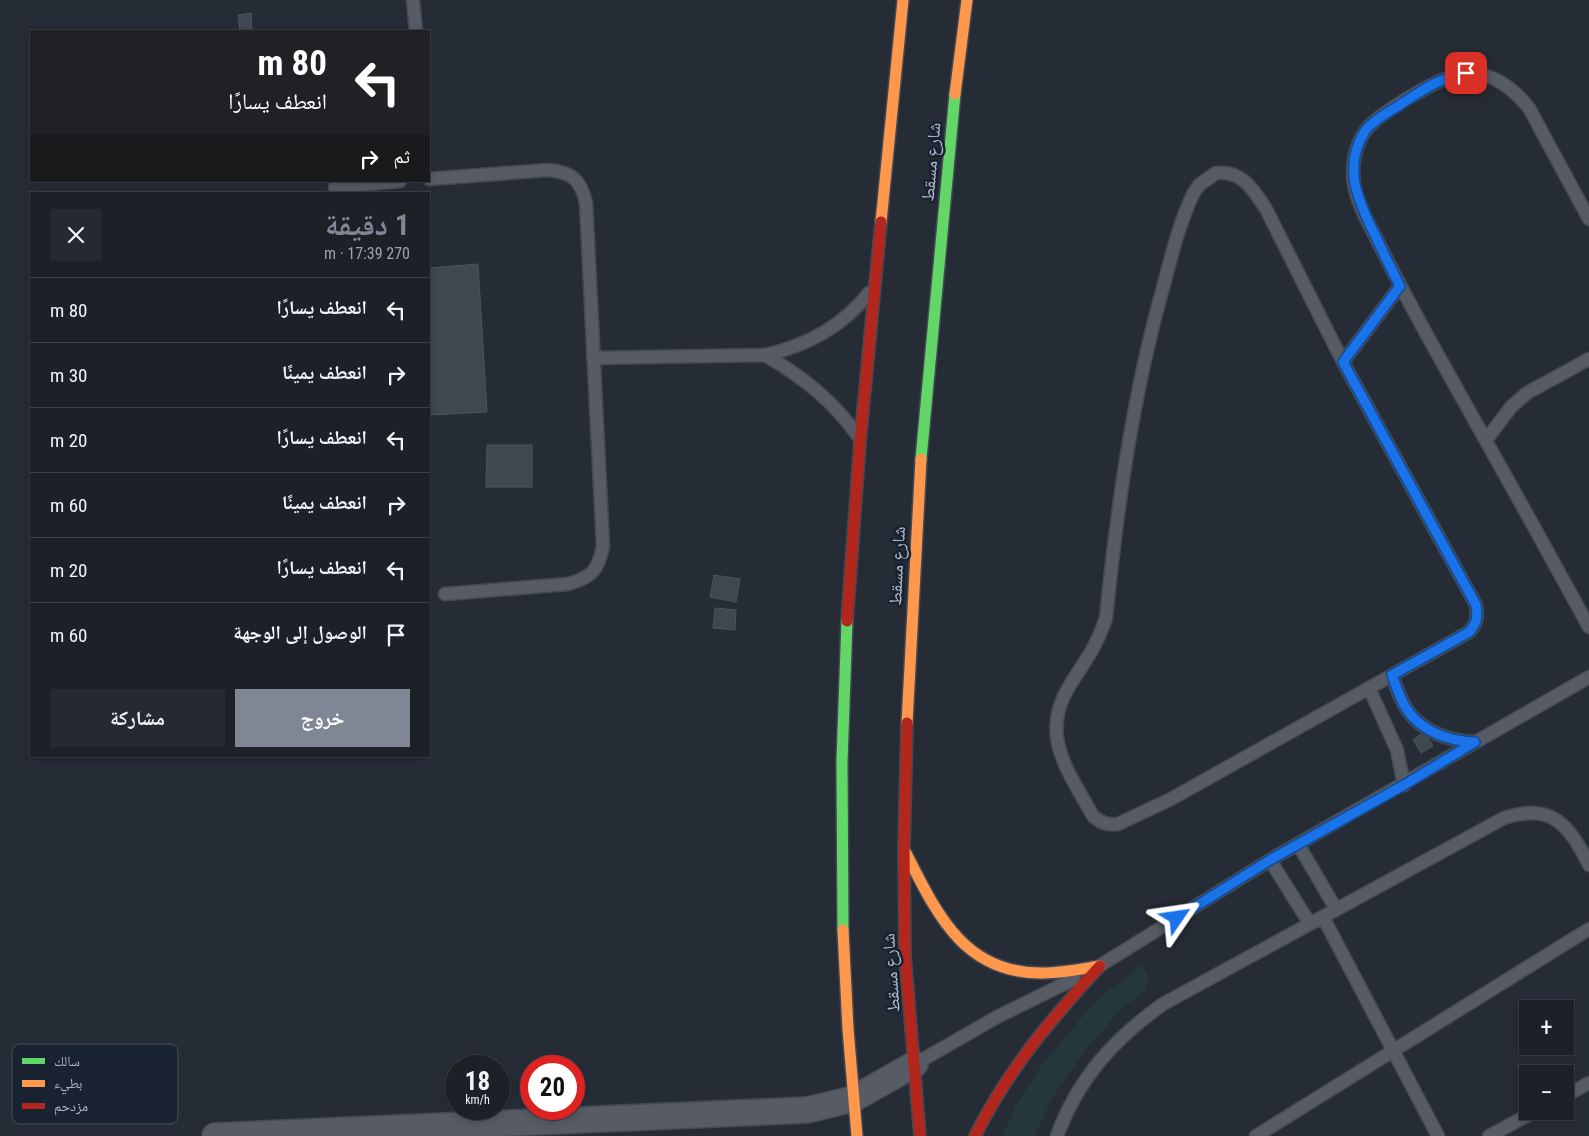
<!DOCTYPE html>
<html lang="ar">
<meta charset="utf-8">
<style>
body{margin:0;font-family:"Roboto Condensed","Noto Naskh Arabic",sans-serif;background:#252930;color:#f1f3f6;direction:rtl;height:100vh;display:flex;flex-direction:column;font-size:19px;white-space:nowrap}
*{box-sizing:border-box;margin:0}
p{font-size:16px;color:#a0a3a8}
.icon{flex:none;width:28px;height:28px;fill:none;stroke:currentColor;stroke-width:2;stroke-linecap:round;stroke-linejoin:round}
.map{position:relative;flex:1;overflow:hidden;direction:ltr}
.details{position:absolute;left:30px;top:192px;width:400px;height:565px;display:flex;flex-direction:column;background:#1c2128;border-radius:0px;box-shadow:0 2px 8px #0003,0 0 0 1px #3a3e45;direction:rtl}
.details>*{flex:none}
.guide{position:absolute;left:30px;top:30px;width:400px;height:152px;border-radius:0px;box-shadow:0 2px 8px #0003,0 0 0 1px #3a3e45;direction:rtl;background:#202124;color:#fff;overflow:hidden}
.fabs{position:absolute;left:1519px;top:1000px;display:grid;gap:10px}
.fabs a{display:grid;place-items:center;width:55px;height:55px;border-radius:0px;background:#1c2128;box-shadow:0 2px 8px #0003,0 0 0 1px #3a3e45;font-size:25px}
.speed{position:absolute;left:445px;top:1055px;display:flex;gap:10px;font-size:25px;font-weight:700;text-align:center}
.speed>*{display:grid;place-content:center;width:65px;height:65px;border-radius:50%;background:#1c2128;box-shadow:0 2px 8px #0003,0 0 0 1px #3a3e45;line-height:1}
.speed small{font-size:12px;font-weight:400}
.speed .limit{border:8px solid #d22;background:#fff;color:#111}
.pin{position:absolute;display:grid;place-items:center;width:42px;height:42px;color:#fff;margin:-21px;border-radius:10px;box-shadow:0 2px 8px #0006}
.me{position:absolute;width:55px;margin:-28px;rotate:58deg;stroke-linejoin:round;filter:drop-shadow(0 0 4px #0008)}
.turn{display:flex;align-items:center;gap:18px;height:105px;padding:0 20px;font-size:22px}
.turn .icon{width:65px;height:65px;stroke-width:2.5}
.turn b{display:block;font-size:35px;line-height:42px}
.then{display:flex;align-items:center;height:48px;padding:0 20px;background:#0003;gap:10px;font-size:19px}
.round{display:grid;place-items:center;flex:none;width:52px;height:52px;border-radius:0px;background:#252930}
.overview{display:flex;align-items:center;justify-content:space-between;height:85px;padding:0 20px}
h1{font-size:30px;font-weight:700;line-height:38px;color:#7f8795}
.primary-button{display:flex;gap:10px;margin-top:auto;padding:10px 20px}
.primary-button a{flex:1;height:58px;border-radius:0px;background:#7f8795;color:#fff;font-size:20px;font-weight:700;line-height:58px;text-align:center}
.primary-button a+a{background:#252930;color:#f1f3f6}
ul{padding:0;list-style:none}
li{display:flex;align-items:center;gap:15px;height:65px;padding:0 20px;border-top:1px solid #3a3e45}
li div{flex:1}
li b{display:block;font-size:19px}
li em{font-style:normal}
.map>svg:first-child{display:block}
</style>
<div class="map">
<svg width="1589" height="1136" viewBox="0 0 1589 1136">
<rect width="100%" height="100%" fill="#262c36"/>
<path fill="#23373c" d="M1141 965 1149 978 1144 991 1120 1010 1089 1046 1052 1098 1035 1136H1002L1017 1104 1042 1064 1096 1001Z"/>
<path fill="#414751" stroke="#4e545e" d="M251 13 252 31H240L238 15Z
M478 264 487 412 429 415V268Z
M487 445H532V487H486Z
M714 575 740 579 736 602 710 597Z
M715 608 736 610 735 630 713 628Z
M1424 732 1433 746 1421 753 1413 740Z"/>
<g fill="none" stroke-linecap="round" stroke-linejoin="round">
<g stroke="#434952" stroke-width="15">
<path id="lane" d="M413 0 416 31
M1216 173C1242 170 1253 189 1266 209L1343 362 1476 605C1478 617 1477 623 1469 632L1171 799 1118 824C1107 825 1101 823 1093 816 1069 772 1038 735 1070 685 1086 659 1096 648 1106 618 1117 509 1132 401 1161 295 1170 262 1178 226 1193 194L1199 185Z
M429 179 548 170C572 172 581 180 586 203L603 546C598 571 592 577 568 584L445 594
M335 187 400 181
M1589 219 1529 108C1513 88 1493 72 1466 73 1444 74 1379 113 1366 130 1355 145 1351 166 1354 184 1357 203 1367 220 1375 236 1392 270 1410 304 1428 337 1482 433 1536 530 1589 627
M765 355C803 377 833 401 858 436
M593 358 765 355C806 346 842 327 869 293
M1343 362 1400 286
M1486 440 1511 407 1527 393 1589 359
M1392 675C1396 686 1400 699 1406 708 1421 732 1449 741 1475 742
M1369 688 1397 750 1404 785
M1298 844 1336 909
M1270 860 1310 924
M1323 917 1438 1136
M1096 968 1270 860 1589 677
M915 1064 997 1017 1074 979
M1565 1096 1589 1083
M1057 1136C1078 1078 1114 1039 1163 1004L1504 818C1552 802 1569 825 1589 865
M1256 1136 1589 929
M1489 1136 1536 1111"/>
</g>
<g stroke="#434952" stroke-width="28">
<path id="street" d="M215 1136 807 1110 853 1099 915 1064"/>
</g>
<g stroke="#434952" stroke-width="14">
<path id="fast" d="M921 459 955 94
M843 930 842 761 847 621"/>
</g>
<g stroke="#434952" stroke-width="14">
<path id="slow" d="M955 94 967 0
M881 222 903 0
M907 723 921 459
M906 853C937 914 964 974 1043 973 1062 973 1081 969 1100 966
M843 930 848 1029 857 1136"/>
</g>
<g stroke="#434952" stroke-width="14">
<path id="jam" d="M847 621 860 442 881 222
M907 723 904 848 905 957 920 1136
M975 1136C1007 1071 1051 1019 1100 966"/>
</g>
<use href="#lane" stroke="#565b64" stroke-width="12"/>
<use href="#street" stroke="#565b64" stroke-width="25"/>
<use href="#fast" stroke="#63d668" stroke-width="11"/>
<use href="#slow" stroke="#ff974d" stroke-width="11"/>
<use href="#jam" stroke="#b3261e" stroke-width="11"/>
</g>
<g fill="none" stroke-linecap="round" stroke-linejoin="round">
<g stroke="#114b97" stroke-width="12">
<path id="route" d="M1177 918 1270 860 1404 785 1475 742C1449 741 1421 732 1406 708 1400 699 1396 686 1392 675L1469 632C1477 623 1478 617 1476 605L1343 362 1400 286C1391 269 1383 252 1375 235 1358 201 1342 167 1365 131 1372 121 1388 112 1398 106 1421 91 1439 78 1466 73"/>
</g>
<use href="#route" stroke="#1a73e8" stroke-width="9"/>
</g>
<g text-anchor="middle" stroke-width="5" stroke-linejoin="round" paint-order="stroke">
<g font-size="18" fill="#afb8c8" stroke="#192230">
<text transform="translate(931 162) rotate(-85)" y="6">شارع مسقط</text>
<text transform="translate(897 566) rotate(-87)" y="6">شارع مسقط</text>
<text transform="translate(891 973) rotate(-94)" y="6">شارع مسقط</text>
</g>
</g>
<rect x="12" y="1044" width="166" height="80" rx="8" fill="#192230" stroke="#464f5e" stroke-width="1"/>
<rect x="22" y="1058" width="23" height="6" fill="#63d668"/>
<rect x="22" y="1080" width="23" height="7" fill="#ff974d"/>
<rect x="22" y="1103" width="23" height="6" fill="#b3261e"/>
<g font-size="14" fill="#afb8c8">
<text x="54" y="1066">سالك</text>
<text x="54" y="1088">بطيء</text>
<text x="54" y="1111">مزدحم</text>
</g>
</svg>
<div class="fabs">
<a>+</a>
<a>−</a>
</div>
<div class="speed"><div>18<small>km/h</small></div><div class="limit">20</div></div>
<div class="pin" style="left:1466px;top:73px;background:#d93025"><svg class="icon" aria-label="arrive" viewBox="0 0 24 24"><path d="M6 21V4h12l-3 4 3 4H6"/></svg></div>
<svg class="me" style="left:1177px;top:918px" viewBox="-20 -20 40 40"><path d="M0-17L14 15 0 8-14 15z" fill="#1a73e8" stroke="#fff" stroke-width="4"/></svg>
<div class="guide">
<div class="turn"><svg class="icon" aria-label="left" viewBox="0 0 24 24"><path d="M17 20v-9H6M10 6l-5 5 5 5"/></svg><div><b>80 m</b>انعطف يسارًا</div></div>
<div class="then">ثم<svg class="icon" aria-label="right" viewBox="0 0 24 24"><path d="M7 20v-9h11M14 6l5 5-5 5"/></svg></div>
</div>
<section class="details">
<div class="overview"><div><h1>1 دقيقة</h1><p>270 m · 17:39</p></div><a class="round"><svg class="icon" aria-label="close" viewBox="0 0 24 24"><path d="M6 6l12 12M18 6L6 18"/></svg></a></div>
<ul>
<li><svg class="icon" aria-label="left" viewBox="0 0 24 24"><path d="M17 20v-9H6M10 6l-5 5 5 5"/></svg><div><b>انعطف يسارًا</b></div><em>80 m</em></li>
<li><svg class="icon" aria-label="right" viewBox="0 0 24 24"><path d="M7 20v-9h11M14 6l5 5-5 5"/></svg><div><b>انعطف يمينًا</b></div><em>30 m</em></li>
<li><svg class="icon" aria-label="left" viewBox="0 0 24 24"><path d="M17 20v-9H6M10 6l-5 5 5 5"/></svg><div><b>انعطف يسارًا</b></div><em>20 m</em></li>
<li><svg class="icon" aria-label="right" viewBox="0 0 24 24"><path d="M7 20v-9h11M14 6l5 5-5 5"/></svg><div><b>انعطف يمينًا</b></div><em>60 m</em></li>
<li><svg class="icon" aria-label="left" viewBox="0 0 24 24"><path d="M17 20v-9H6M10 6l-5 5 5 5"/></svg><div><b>انعطف يسارًا</b></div><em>20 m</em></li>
<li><svg class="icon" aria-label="arrive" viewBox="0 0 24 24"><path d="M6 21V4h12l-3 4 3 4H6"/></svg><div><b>الوصول إلى الوجهة</b></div><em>60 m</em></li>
</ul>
<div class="primary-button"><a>خروج</a><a>مشاركة</a></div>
</section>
</div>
